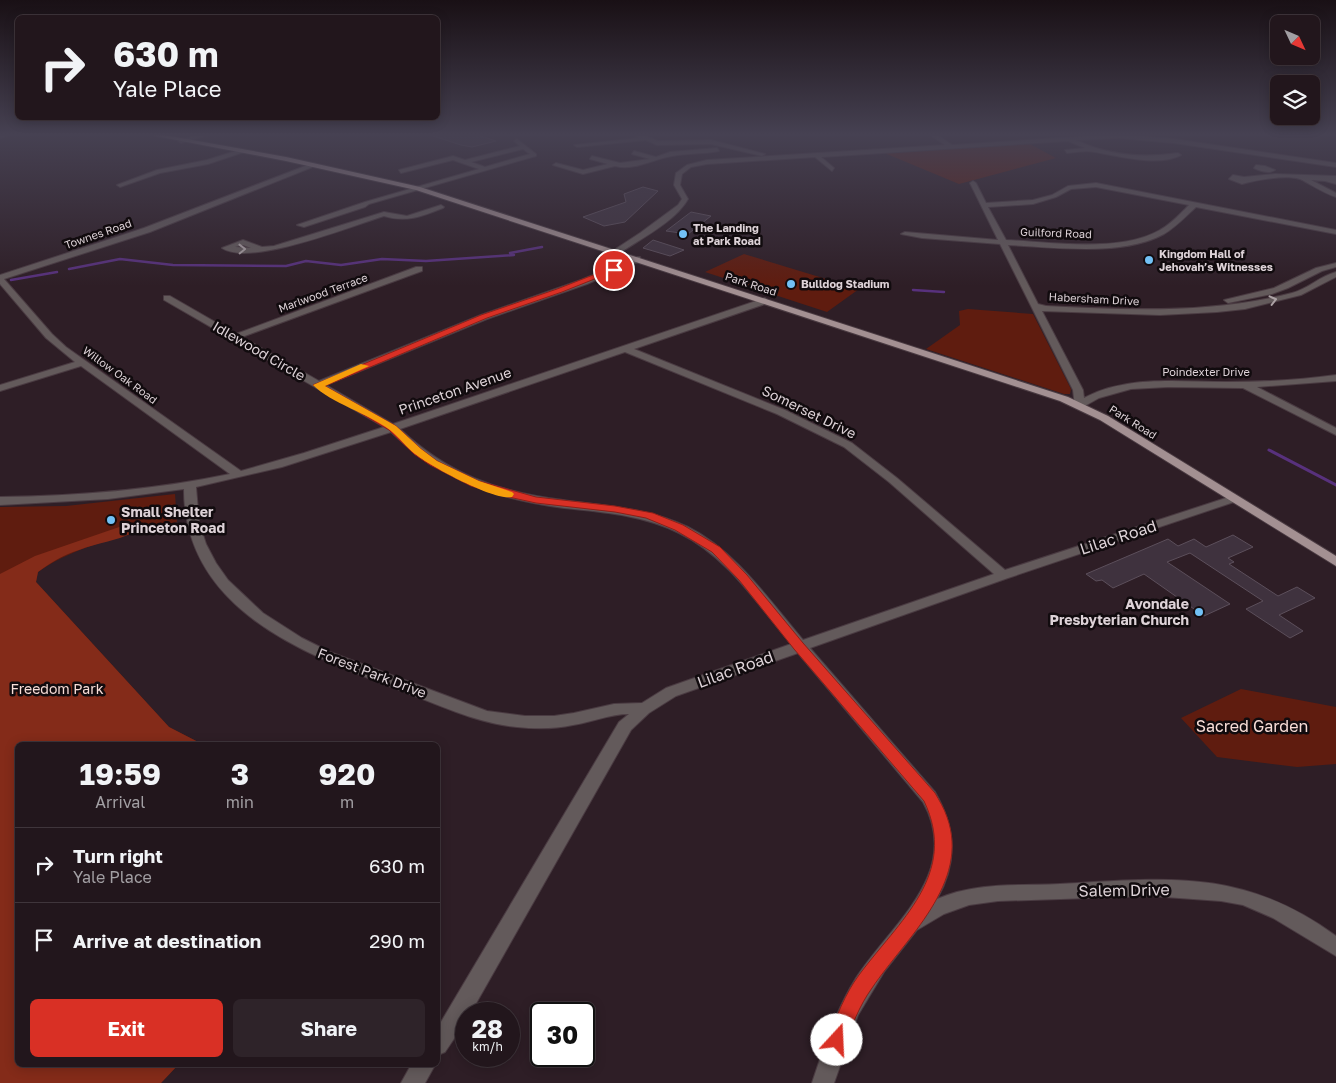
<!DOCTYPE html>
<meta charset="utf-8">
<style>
body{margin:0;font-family:"Golos Text",sans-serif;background:#2e2329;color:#f1f3f6;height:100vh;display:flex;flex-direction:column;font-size:19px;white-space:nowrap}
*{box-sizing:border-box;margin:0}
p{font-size:16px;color:#a29fa3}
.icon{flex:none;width:28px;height:28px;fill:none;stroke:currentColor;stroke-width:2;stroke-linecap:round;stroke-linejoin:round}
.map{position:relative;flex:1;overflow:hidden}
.details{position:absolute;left:15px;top:742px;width:425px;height:325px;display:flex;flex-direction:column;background:#22161c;border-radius:8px;box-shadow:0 2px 12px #0003,0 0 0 1px #3f353b}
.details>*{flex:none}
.hud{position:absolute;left:15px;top:15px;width:425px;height:105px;border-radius:8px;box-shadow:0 2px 12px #0003,0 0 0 1px #3f353b;background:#22161c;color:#f1f3f6;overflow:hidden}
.needle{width:32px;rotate:134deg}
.fabs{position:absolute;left:1270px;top:15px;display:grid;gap:10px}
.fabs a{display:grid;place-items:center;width:50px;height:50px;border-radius:8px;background:#22161c;box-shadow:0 2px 12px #0003,0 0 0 1px #3f353b;font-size:25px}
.speed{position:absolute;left:455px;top:1002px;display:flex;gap:10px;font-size:25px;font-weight:700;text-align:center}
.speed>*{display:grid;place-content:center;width:65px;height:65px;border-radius:50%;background:#22161c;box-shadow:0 2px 12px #0003,0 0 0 1px #3f353b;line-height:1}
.speed small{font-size:12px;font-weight:400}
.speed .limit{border:2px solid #111;border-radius:8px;background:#fff;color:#111}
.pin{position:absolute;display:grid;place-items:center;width:42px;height:42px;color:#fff;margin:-21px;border:2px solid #fff;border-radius:50%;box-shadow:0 1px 5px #0007}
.me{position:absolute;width:55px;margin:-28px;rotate:20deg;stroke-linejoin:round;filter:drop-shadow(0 0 4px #0008)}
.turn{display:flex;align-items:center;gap:18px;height:105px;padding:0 15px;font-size:22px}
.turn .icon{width:65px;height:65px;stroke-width:2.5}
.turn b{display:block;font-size:35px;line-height:42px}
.eta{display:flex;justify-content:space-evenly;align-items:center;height:85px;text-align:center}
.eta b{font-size:30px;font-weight:700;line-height:35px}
.button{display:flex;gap:10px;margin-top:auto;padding:10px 15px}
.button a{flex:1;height:58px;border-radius:8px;background:#d93025;color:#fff;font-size:20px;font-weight:700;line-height:58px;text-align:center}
.button a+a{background:#2e2329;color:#f1f3f6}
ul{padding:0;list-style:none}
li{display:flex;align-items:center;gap:15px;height:75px;padding:0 15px;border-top:1px solid #3f353b}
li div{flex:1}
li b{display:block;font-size:19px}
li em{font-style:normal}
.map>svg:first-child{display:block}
</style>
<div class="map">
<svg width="1336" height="1083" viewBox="0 0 1336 1083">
<rect width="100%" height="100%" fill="#2e1e26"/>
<path fill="#5f1c0f" d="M1028 143 1056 158 959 184 882 152Z
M744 254 859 289 827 312 705 272Z
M968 309 1033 314 1071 389 1070 394H1064L926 349 960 325 959 311Z
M175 494 177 522C130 535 78 544 38 572L36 582 169 727 204 745H18V1065H178L161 1083H0V507L66 506Z
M1241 689 1336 707V764L1297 767 1217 757 1181 718Z"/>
<path fill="#842b19" d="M134 524 136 527 134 532C117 541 97 543 79 550 63 555 50 563 38 572L36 582 169 727 204 745H18V1065H178L161 1083H0V574L35 556 125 525Z"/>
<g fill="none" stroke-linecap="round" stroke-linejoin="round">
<path stroke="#58317d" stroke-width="2.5" d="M510 253 542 247
M69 269 120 259 173 265 286 266 306 261 341 265 382 259 426 261 514 255
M11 280 57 272
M913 290 944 292"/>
<path stroke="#58317d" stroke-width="3" d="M1269 450 1336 485"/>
</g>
<path fill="#3f323e" stroke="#5c4f5b" d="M434 134H475L496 141 472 147 461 145 433 136Z
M643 187 658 191 625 222 604 226 583 217 626 202 624 194Z
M691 212 711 216 688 234 666 231Z
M653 240 684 250 670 256 643 248Z
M1233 535 1253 547 1228 558 1234 562 1229 564 1278 596 1297 587 1315 598 1279 615 1303 631 1290 638 1246 609 1263 601 1190 553 1167 562 1230 604 1204 616 1144 574 1113 588 1102 580 1096 581 1086 574 1168 539 1178 546 1194 539 1206 547Z"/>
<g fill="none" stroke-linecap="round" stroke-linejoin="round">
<g stroke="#4a3b42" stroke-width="2">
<path id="minor" d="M0 134H12L0 138Z
M200 134H211L181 143 178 141Z
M632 134H641L658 141 711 140 765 154 762 156 711 144 657 145 646 140 577 147 574 145 639 138Z
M929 134H936L952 145 1119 134 1174 139 1336 163V167L1174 143 1119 138 1076 140C1109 156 1143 158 1178 153L1181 155C1159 167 1118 156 1095 152 1087 150 1076 152 1067 153L1065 150 1085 148 1068 141 821 157 834 168 832 171 815 157 707 164 691 167 682 174 680 185 688 199C676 221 639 240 618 254L611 252 640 233 678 205 682 199 674 185 676 173 687 165 707 160 945 145Z
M517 139 536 154V156L369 204 365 207 304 227 297 225 365 202 479 169 453 160 401 173 399 170 453 156 465 160 520 146 514 141ZM523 149 530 154 485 167 471 162Z
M717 148 719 151C704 154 688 153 672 156 653 159 635 171 615 166L583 174 553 165 556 163 583 170 608 164 590 159 592 156 620 163 650 159 632 154 634 151 656 157 670 152Z
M242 149 244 152 208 164 160 173 120 187 117 185 157 170 207 160Z
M313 163 315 166 150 232 4 279 52 334 66 347 241 471 304 453 384 427 164 300V296H170L236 334 416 267H422V271L242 337 319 381 481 315 581 280 637 257H640V261L587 284 487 319 326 385 393 424 765 298 769 301 768 303 634 349 785 410 852 443 897 478 1005 570 1229 497H1237L1239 499 1237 501 1008 578 810 648 935 792C956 829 958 862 937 899 977 882 1017 886 1060 884 1168 878 1243 868 1336 936V956L1273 918 1243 905 1221 901 1151 896 998 901 969 905 944 914 917 930 884 972 858 1015 834 1083H812C824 1047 836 1010 856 978 891 924 963 873 923 802L798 653 676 696 649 713 631 730 470 1014H466V1021L445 1052 438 1055V1027L619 722 629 714C610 714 592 722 573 725 555 729 535 729 517 727 476 723 439 705 402 691 307 655 184 611 184 489L108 499 0 505V497C77 496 154 490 230 474L81 366 0 391V385L75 362 46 338 0 284V275L144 228ZM625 352 777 414 844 447 889 482 994 574 803 640C769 600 736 551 688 527 649 508 605 506 563 500 498 492 448 474 400 429ZM391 432C442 480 495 499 564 508 603 512 643 515 679 533 727 556 758 605 791 644L666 688 642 703 614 704 574 713 554 716H525L487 711 330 652 302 638 263 613 228 580 216 563 206 544 199 522 196 487 282 467Z
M1256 165 1265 166 1275 170C1269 174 1260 171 1254 168Z
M1275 174 1336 176V184L1325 181 1311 180 1336 193V197C1324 193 1315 187 1304 181 1292 173 1255 180 1242 184L1229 179 1233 175 1244 177Z
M973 181 976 183 986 203 1033 200 1052 195 1068 186 1096 183 1336 230V234L1196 207C1186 216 1176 227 1164 234 1122 257 1054 247 1008 245L1038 304 1046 306C1129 310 1211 314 1292 293 1308 289 1320 276 1336 272V277L1301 295 1245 309 1217 312 1160 315 1042 311 1083 390 1084 398C1127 375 1178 382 1226 382 1263 382 1299 380 1336 375V381L1257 387 1336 428V435L1243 388 1168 387 1131 389 1099 398 1083 407H1075L1073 390 1000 244 922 238 901 234 905 232 998 240 970 183ZM1096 187 1189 205C1180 214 1171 224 1160 230 1120 253 1050 242 1006 240L988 207 1033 204 1056 197 1071 189Z
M441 205 444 207 443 208C423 216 406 223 384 216 352 226 249 267 222 248L243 240 262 247 274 246 384 212 407 216ZM243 245 251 248 235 247Z
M1336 263V267L1322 271 1288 288 1272 294 1228 303 1224 300 1274 288 1316 268Z
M411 1065H435L425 1083H401Z"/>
</g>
<g stroke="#4a3b42" stroke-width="2">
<path id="major" d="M145 134H159L286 157 420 187 1068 397 1108 416 1336 556V566L1100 420 1060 401 416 190 286 161Z"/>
</g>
<use href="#minor" fill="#635a5b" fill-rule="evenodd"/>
<use href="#major" fill="#a39092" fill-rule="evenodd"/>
</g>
<defs><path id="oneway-chevron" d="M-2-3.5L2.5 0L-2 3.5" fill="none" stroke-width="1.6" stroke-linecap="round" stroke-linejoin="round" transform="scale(1.25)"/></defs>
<g stroke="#aca2a5">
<use href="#oneway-chevron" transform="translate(242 249) rotate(-1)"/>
<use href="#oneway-chevron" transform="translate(1273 300) rotate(-14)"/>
</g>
<linearGradient id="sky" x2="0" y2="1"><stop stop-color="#191015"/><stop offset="0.47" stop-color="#464152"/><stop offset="1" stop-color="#464152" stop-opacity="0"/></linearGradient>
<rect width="1336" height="286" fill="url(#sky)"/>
<path fill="#d93025" stroke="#8d1f18" d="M611 268 617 270 562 292 487 318 325 386 396 426 421 449 437 461 479 481 536 497 615 506 653 513 683 525 720 547 747 575 803 643 935 793C939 800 944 808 947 817 971 883 905 939 872 988 859 1006 852 1026 844 1046L837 1049 830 1046 828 1040C836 1017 845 994 859 975 899 921 959 874 924 801L794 649 739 580 712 552 675 530 646 518 615 512 536 503 504 496 471 486 430 465 414 454 389 430 313 385 481 315 557 289Z"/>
<path fill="#f59e0b" d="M361 364 369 366 325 386 396 426 421 449 437 461 479 481 512 492 514 494 512 497C494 501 430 466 415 454 406 447 399 437 390 430 369 414 331 403 313 385Z"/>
<g fill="#72c1f5" stroke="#110b0e" stroke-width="2">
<circle cx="683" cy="234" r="5"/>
<circle cx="1149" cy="260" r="5"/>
<circle cx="791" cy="284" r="5"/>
<circle cx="111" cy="520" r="5"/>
<circle cx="1199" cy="612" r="5"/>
</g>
<g text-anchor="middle" stroke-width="5" stroke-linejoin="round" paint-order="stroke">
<g font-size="11" font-weight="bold" fill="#ddd2d7" stroke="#110b0e" text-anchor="start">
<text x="693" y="232">The Landing<tspan x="693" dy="13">at Park Road</tspan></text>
<text x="1159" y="258">Kingdom Hall of<tspan x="1159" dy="13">Jehovah’s Witnesses</tspan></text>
<text x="801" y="288">Bulldog Stadium</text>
</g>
<g font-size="11" fill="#ddd2d7" stroke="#110b0e">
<text transform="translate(1056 233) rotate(2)" y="4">Guilford Road</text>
<text transform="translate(98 234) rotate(-19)" y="4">Townes Road</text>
<text transform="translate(751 284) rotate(18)" y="4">Park Road</text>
<text transform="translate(323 293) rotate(-20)" y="4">Marlwood Terrace</text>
<text transform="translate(1094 299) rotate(3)" y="4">Habersham Drive</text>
<text x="1206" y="376">Poindexter Drive</text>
<text transform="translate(120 375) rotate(36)" y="4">Willow Oak Road</text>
<text transform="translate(1133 422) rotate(32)" y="4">Park Road</text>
</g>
<g font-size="14" fill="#ddd2d7" stroke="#110b0e">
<text transform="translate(259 351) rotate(30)" y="5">Idlewood Circle</text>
<text transform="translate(455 391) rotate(-19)" y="5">Princeton Avenue</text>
<text transform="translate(809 412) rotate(26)" y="5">Somerset Drive</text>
<text transform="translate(372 673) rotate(21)" y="5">Forest Park Drive</text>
</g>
<g font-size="14" font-weight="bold" fill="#ddd2d7" stroke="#110b0e" text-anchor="start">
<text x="121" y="517">Small Shelter<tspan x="121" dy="16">Princeton Road</tspan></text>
<text x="1189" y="609" text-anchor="end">Avondale<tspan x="1189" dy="16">Presbyterian Church</tspan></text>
</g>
<g font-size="14" fill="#f8ddd7" stroke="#110b0e">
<text x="57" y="694">Freedom Park</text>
</g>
<g font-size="16" fill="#ddd2d7" stroke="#110b0e">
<text transform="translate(1118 537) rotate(-18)" y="6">Lilac Road</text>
<text transform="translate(735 669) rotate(-20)" y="6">Lilac Road</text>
<text transform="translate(1124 890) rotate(-1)" y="6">Salem Drive</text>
</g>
<g font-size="16" fill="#f8ddd7" stroke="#110b0e">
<text x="1252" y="732">Sacred Garden</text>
</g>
</g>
</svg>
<div class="fabs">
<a><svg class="needle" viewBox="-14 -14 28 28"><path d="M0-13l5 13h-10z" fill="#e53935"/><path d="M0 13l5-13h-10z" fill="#a29fa3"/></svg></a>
<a><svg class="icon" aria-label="layers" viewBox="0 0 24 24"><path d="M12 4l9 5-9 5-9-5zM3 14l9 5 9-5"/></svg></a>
</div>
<div class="speed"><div>28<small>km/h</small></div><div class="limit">30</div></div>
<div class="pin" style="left:614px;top:270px;background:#d93025"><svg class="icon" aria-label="arrive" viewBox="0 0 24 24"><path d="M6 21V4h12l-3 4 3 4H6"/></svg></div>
<svg class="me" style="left:837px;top:1040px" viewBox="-20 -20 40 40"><circle r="19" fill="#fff"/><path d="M0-13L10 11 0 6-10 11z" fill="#d93025"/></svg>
<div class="hud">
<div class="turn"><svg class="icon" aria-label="right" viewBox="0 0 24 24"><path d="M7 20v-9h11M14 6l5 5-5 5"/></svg><div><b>630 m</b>Yale Place</div></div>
</div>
<section class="details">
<div class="eta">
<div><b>19:59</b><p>Arrival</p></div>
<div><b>3</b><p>min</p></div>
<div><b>920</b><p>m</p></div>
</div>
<ul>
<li><svg class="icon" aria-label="right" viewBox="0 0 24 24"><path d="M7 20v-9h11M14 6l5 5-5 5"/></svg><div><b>Turn right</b><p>Yale Place</p></div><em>630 m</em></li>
<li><svg class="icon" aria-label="arrive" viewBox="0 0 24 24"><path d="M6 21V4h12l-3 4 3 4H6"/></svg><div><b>Arrive at destination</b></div><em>290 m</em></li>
</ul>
<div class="button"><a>Exit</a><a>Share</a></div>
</section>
</div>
